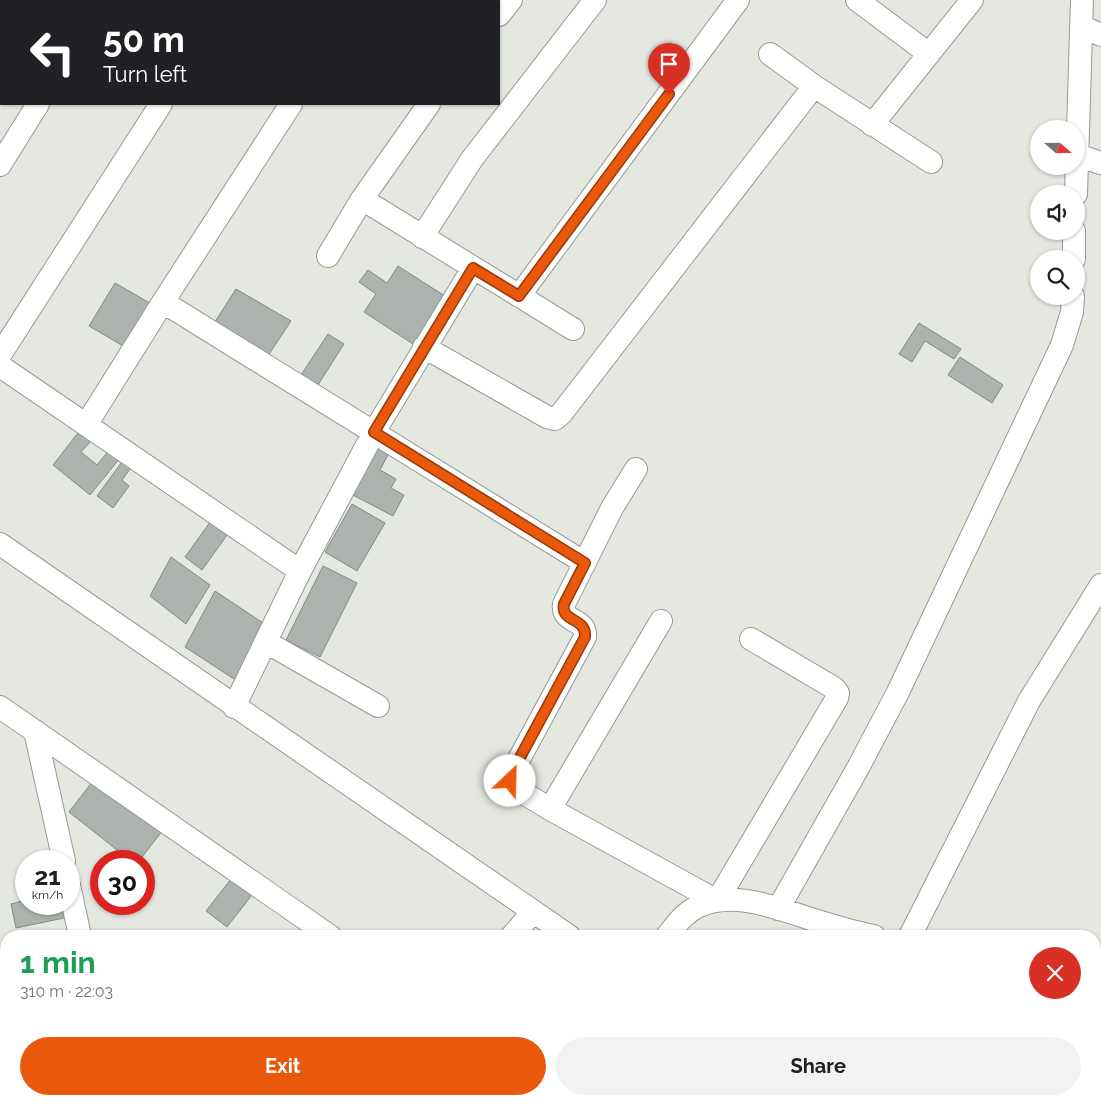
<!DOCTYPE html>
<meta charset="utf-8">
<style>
body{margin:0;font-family:Raleway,sans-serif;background:#f2f2f2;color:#202124;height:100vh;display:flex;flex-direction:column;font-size:19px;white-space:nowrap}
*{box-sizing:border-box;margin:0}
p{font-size:16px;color:#757577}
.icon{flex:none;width:28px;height:28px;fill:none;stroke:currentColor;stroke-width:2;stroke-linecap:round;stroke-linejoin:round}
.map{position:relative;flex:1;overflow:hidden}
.sheet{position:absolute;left:0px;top:930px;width:1101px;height:175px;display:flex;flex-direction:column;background:#fff;border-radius:20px 20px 0 0;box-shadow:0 1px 4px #0004}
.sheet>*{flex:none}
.top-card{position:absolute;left:0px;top:0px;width:500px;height:105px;box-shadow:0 1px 4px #0004;background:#202124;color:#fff;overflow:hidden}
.needle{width:32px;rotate:110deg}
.tools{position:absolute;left:1030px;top:120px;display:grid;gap:10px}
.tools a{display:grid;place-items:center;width:55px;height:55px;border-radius:50%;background:#fff;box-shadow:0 1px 4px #0004;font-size:25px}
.speed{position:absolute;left:15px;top:850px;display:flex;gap:10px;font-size:25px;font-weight:700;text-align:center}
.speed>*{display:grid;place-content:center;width:65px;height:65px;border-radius:50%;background:#fff;box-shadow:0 1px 4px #0004;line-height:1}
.speed small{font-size:12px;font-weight:400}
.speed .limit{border:8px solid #d22;background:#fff;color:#111}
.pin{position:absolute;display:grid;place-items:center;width:42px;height:42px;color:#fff;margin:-51px -21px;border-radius:50% 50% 50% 0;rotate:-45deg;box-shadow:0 0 5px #0007}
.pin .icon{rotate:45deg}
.me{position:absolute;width:55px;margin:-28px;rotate:24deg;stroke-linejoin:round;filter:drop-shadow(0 0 4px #0008)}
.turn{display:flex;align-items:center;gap:18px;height:105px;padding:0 20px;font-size:22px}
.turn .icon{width:65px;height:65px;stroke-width:2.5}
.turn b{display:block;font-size:35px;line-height:42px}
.round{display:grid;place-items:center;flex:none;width:52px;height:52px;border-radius:26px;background:#f2f2f2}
.headline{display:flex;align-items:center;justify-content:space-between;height:85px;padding:0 20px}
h1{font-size:30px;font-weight:700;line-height:38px;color:#1e9e55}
.primary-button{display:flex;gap:10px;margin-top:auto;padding:10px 20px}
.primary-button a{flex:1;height:58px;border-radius:30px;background:#ea580c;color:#fff;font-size:20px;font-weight:700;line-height:58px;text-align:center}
.primary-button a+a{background:#f2f2f2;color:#202124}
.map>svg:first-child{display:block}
</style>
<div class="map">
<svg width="1101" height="1105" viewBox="0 0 1101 1105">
<rect width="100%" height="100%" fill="#e4e8e1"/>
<path fill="#acb3af" stroke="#838a86" d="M398 266 448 298 416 346 364 312 376 294 359 282 368 270 387 283Z
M115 283 155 306 130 350 89 326Z
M236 289 291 321 265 360 211 328Z
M919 323 961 349 954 359 925 341 912 362 899 354Z
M328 334 344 344 314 391 301 375Z
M960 357 1003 385 992 403 948 375Z
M81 429 93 439 81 452 97 465 110 449 120 458 90 495 53 465Z
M378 439 392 447 380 470 396 479 391 488 404 495 393 516 349 493Z
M124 459 133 465 122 480 129 486 113 508 97 496Z
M352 504 385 523 357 571 325 552Z
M213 518 230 531 202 570 185 557Z
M171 557 210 585 186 624 150 596Z
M323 566 357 583 320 657 286 640Z
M215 591 263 623 237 681 185 647Z
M96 777 163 830 139 861H131L69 812Z
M231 879 252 895 227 927 206 911Z
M26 900V904H61L64 918 16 928 11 904Z
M6 1098 39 1099 40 1105H0V1099Z
M239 1099H262L256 1105H245Z"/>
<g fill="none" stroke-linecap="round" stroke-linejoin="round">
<g stroke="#979a93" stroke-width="24">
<path id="minor" d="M324 0 325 1
M857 0 929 54
M102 1 103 0
M226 1 227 0
M399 1 400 0
M499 15 511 0
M1081 26 1101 35
M770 54 814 86 931 162
M872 125 972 0
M1077 155 1101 163
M0 165 38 104
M1076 194 1082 0
M362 199 573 329
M422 237 472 159 595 0
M328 256 362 199 429 104
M1074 259V231
M519 296 738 0
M163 302 585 563
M424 347 547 417 555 419 561 414 814 86
M0 355 161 104
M0 366 300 571
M86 425 163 302 291 104
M636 469 612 508 564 604C561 624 587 617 585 637L511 774 510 781 512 786 550 809 717 901 837 698 838 693 834 688 751 639
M0 544 569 936
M266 642 378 706
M0 707 330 936
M234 707 300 571 374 432 473 268
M35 731 64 861
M550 809 661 621
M69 885 80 936
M778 909 859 766 898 692 1062 345 1072 312 1073 296
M512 936 533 912
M667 936C676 925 683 914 697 907 732 890 773 907 808 918 830 925 851 932 874 936
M910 936 1029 701 1101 585
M1095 993 1101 995
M115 1099 117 1105
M201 1105 206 1099
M369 1105 374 1099
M529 1105 534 1099
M801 1105 803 1099
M940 1105 942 1099"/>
</g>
<use href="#minor" stroke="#fff" stroke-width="22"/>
</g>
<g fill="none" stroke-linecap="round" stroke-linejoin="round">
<g stroke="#983908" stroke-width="12">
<path id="route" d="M510 781 511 774 585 637C587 617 560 623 564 604L585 563 374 432 473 268 519 296 669 94"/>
</g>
<use href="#route" stroke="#ea580c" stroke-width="9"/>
</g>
</svg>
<div class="tools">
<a><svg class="needle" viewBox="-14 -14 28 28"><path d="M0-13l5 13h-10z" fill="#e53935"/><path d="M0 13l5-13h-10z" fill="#757577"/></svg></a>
<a><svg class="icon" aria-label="sound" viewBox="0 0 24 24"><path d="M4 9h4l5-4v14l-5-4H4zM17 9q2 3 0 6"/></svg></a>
<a><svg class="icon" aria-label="search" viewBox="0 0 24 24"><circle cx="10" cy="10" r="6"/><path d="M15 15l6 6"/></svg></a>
</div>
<div class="speed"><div>21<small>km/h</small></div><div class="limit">30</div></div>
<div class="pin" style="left:669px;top:94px;background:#d93025"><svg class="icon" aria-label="arrive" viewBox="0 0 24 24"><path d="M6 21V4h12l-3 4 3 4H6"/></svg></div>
<svg class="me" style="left:510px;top:781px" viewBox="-20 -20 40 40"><circle r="19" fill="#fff"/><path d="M0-13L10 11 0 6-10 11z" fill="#ea580c"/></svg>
<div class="top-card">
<div class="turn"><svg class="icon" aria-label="left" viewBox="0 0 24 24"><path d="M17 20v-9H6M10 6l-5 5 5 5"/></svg><div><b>50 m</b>Turn left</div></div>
</div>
<section class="sheet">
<div class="headline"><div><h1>1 min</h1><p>310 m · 22:03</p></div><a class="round" style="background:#d93025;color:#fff"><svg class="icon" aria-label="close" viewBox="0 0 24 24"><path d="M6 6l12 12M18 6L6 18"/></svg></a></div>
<div class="primary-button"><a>Exit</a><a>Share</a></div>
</section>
</div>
